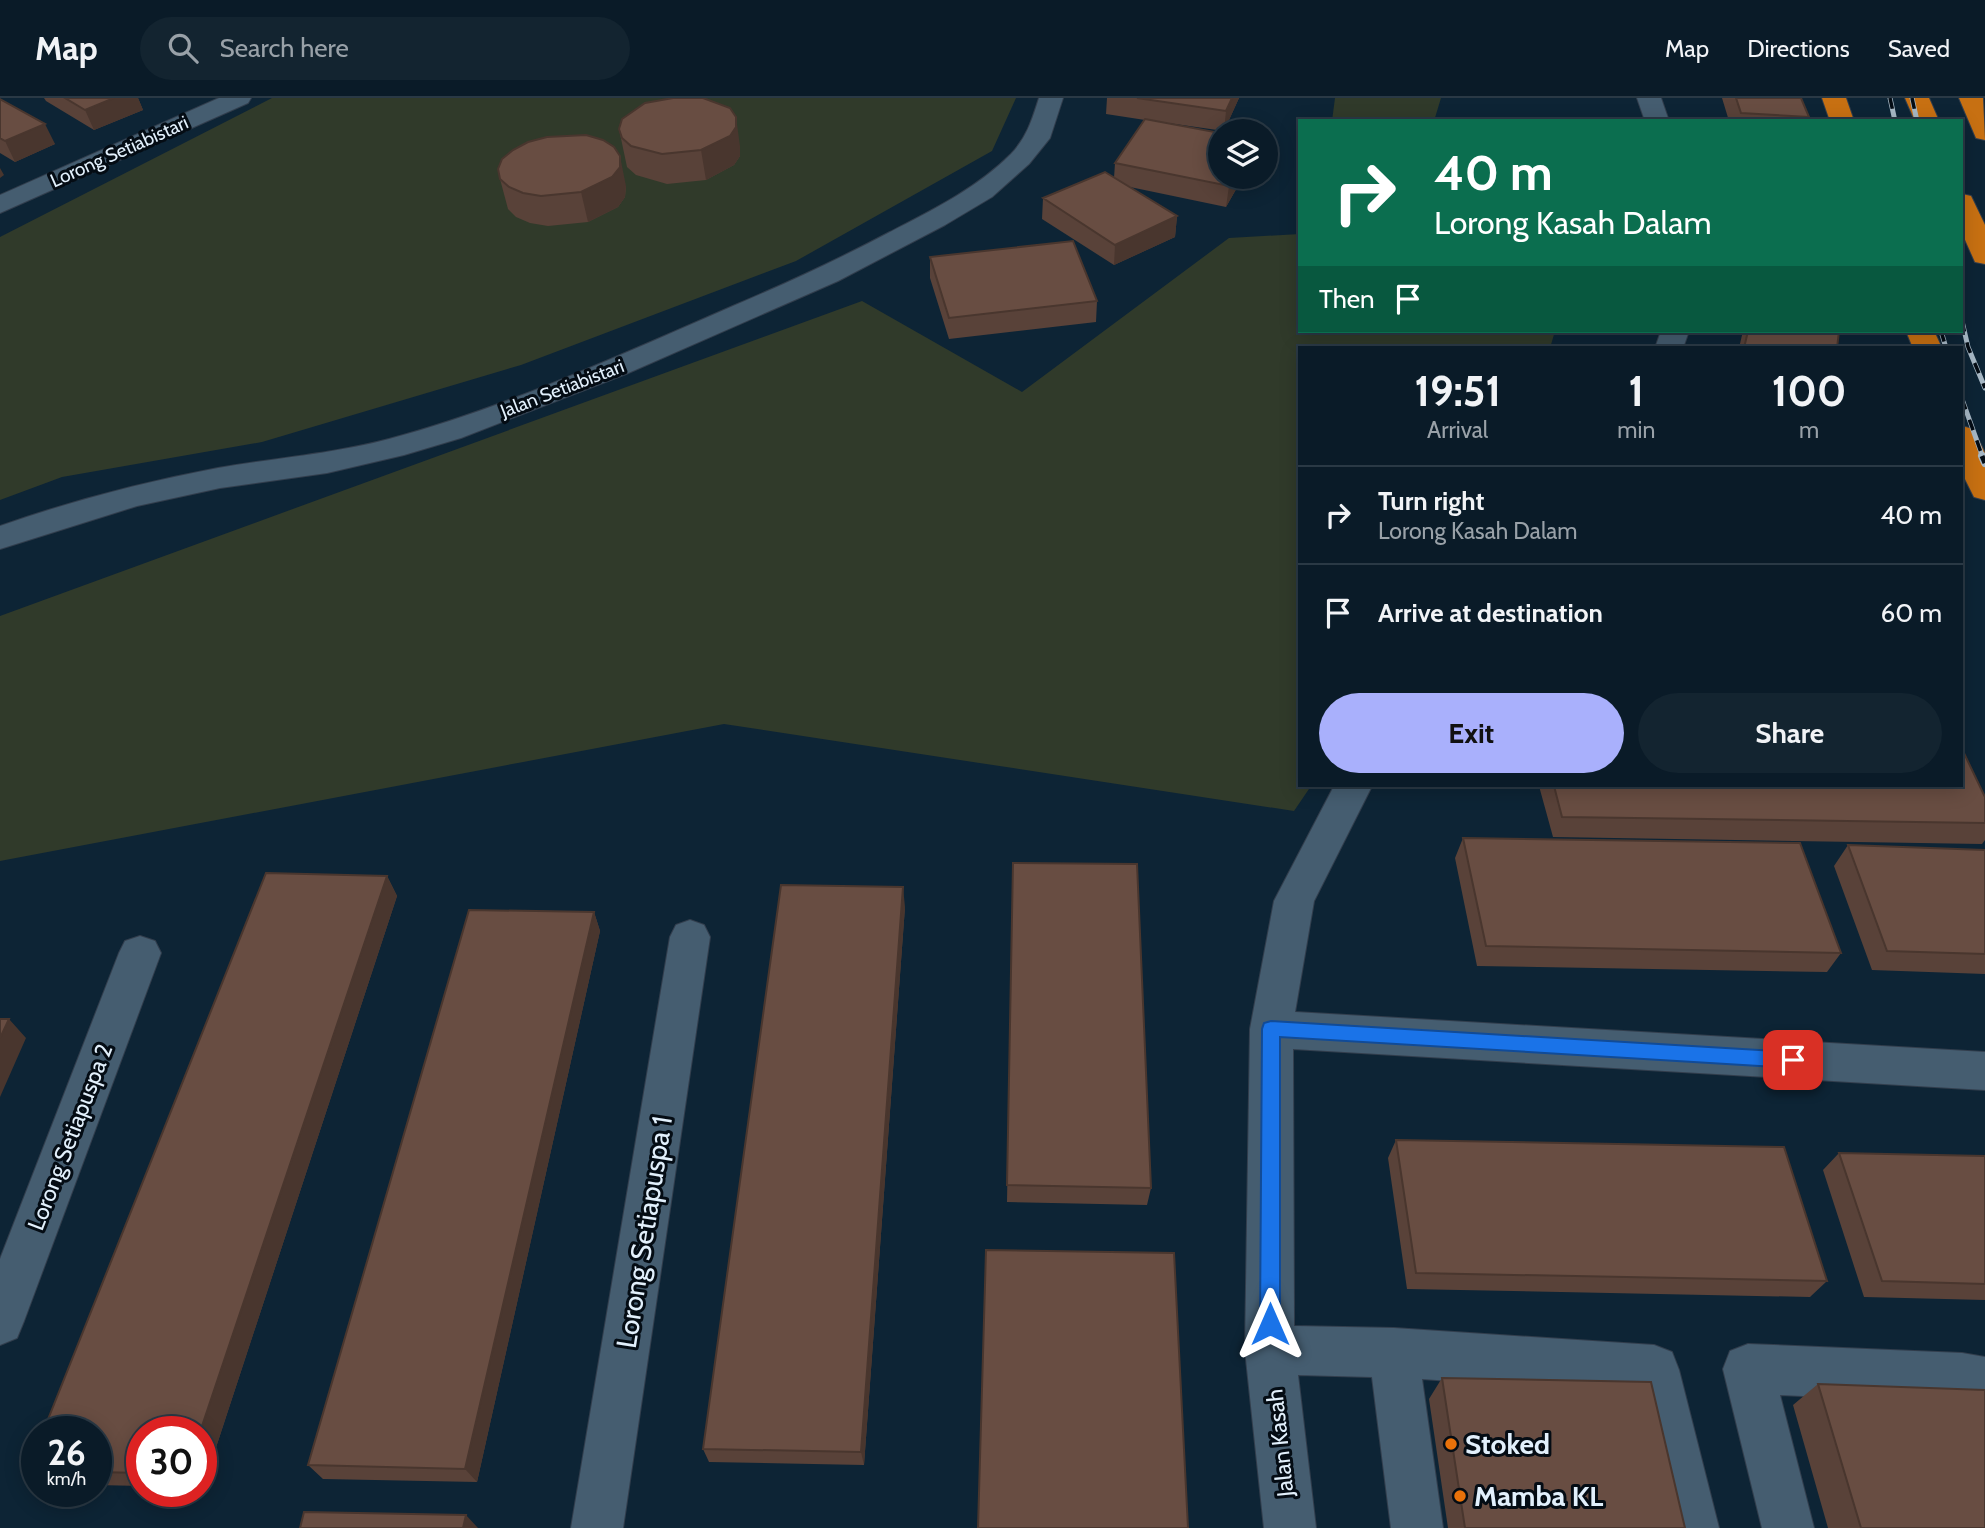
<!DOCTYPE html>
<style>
body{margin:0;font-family:Cabin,sans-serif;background:#132430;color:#f1f3f6;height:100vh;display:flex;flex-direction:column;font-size:26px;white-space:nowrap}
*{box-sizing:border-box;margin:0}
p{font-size:23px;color:#99a1a8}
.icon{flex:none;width:38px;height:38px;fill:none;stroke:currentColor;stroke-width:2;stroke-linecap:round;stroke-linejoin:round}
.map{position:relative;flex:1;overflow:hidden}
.details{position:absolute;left:1298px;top:248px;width:665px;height:441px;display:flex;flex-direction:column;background:#0a1b28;border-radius:0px;box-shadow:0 4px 18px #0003,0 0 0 2px #2a3945}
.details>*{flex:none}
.guide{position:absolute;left:1298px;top:21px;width:665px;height:214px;border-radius:0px;box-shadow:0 4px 18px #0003,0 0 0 2px #2a3945;background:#0b6e4f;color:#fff;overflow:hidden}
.buttons{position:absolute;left:1208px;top:21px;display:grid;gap:14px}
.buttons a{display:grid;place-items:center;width:70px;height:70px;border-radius:50%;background:#0a1b28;box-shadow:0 4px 18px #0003,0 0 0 2px #2a3945;font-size:35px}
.speed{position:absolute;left:21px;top:1318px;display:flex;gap:14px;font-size:35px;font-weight:700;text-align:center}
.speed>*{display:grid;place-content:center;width:91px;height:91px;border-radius:50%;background:#0a1b28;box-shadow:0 4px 18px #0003,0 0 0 2px #2a3945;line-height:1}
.speed small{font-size:18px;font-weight:400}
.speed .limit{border:10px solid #d22;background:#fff;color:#111}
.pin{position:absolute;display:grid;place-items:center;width:60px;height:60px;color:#fff;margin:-30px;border-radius:14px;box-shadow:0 4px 10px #0006}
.me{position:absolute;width:77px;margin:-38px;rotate:0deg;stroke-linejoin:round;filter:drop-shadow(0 0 5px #0008)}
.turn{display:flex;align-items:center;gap:24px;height:147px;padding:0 21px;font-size:32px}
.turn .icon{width:91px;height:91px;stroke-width:2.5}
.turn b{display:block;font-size:49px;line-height:60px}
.then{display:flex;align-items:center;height:66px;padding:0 21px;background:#0003;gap:14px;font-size:26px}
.eta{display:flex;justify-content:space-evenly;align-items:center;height:119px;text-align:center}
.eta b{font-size:42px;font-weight:700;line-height:49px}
.primary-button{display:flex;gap:14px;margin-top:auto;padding:14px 21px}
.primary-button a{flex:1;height:80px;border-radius:42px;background:#a9b0fc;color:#111;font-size:28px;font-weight:700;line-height:80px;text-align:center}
.primary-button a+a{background:#132430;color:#f1f3f6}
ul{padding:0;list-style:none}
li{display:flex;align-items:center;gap:21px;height:98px;padding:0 21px;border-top:2px solid #2a3945}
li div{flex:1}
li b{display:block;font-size:26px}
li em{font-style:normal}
header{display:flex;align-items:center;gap:42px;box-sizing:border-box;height:98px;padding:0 35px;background:#0a1b28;border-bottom:2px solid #2a3945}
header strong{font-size:33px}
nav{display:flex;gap:38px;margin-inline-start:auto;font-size:24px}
.search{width:490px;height:63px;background:#132430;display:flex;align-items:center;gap:18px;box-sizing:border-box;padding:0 24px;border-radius:38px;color:#99a1a8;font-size:26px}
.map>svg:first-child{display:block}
</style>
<header>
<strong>Map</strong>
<div class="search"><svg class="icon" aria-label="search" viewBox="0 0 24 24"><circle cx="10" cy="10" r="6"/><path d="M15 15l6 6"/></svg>Search here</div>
<nav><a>Map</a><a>Directions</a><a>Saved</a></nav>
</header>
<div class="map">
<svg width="1985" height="1430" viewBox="0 0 1985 1430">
<rect width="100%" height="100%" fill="#0d2435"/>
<path fill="#303a2a" d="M272 0H1016L992 53 796 163 521 267 262 344 62 379 0 402V139Z
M1335 0H1441L1434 23H1332Z
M1300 136V233H1555L1550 250H1300V688H1311L1294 713 724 626 0 763V518L862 203 1022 294 1229 140Z"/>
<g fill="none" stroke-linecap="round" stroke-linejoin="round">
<g stroke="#323e4d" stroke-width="2">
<path id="minor" d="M219 0H251L248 5 0 115V97Z
M1039 0H1063L1050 40 1029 66 992 99 945 127 838 183 626 276 461 340 404 357 327 375 220 390 137 408 0 451V428C71 403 144 384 218 370 275 360 332 356 389 341 505 310 623 256 733 208 787 185 839 161 890 134 933 112 977 90 1011 56 1027 39 1032 22 1039 0Z
M1637 0H1661L1669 23H1645Z
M1661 233H1689L1683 250H1655Z
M1334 688H1372L1314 803 1295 914 1985 954V992L1293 951 1294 1228 1394 1230 1654 1247 1672 1254 1679 1272 1719 1430H1667L1635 1296 1422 1281 1443 1430H1391L1372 1279 1298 1277 1316 1430H1264L1245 1252 1250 931 1274 803Z
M690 822 704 827 710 839 623 1430H571L670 839 676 827Z
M140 838 155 843 161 855 24 1223 17 1240 0 1247V1161L119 855 125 843Z
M1748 1246 1962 1255 1985 1259V1309L1962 1305 1780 1297 1814 1430H1762L1723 1271 1730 1253Z"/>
</g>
<g stroke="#323e4d" stroke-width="2">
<path id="highway" d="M1822 0H1846L1854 23H1830Z
M1905 0H1929L1939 23H1915Z
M1959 0H1983L1985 42 1976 40Z
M1962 96 1971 98 1985 127V166L1975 164 1962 135Z
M1906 233H1934L1942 250H1913Z
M1962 328 1973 331 1985 355V402L1974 399 1962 375Z"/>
</g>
<use href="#minor" fill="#455d70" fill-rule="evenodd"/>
<use href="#highway" fill="#c77012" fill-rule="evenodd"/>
<g stroke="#a7b8c5" stroke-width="5">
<path id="rail-far1" d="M1890 0 1895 23
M1912 0 1917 23
M1962 223 1968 249 1985 290
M1941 233 1946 250
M1962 301 1983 360"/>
</g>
<g stroke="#a7b8c5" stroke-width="8">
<path id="rail" d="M1982 358 1985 365"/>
</g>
<use href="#rail-far1" stroke="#040c14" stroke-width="3.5" stroke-dasharray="11" stroke-linecap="butt"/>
<use href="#rail" stroke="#040c14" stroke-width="5" stroke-dasharray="15" stroke-linecap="butt"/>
</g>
<path fill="#594239" d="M44 0H138L143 12 94 32 46 3Z
M1107 0H1239L1224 33 1168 25 1243 79 1226 109 1130 89 1177 118 1175 139 1114 167 1042 121 1043 100 1114 80 1115 65 1145 22 1106 16Z
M1722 0H1801L1809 19 1807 23H1729Z
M0 1 55 46 15 64 0 55Z
M619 31 740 48V58L734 67 706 82 667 86 636 77 627 69Z
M500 81 626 88 625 99 618 109 588 124 548 128 530 125 516 119 508 111Z
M930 159 1097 203 1096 224 949 241 930 180Z
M1743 233H1839L1837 250H1739Z
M1539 688H1962L1985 699V742L1982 746 1553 739Z
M1463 740 1841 855 1827 874 1477 868 1455 760Z
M1848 747 1985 752V876L1872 872 1834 768Z
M1013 765 1151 1090 1147 1107 1007 1104Z
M387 778 397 798 203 1389H201V1334H142V1388L96 1387V1334Z
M905 809 864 1367 709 1364 703 1351Z
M594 814 600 833 477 1384 323 1381 308 1367Z
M1396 1042 1827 1183 1810 1199 1407 1191 1388 1060Z
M1839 1055 1985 1058V1202L1864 1199 1823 1072Z
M1442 1280 1685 1430H1448L1429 1301Z
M1818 1286 1985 1430H1828L1793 1307Z
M37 1348V1379L27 1373Z"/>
<path fill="#49362e" d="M114 0H138L143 12 94 32 85 12Z
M1232 0H1239L1224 33 1226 13Z
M736 19 740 48V58L734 67 706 82 701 52Z
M45 26 55 46 15 64 5 43Z
M620 58 626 88 625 99 618 109 588 124 581 94Z
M0 70 4 77 0 80Z
M1234 79H1243L1226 109 1229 88Z
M1177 118 1175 139 1114 167 1115 147Z
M387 778 397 798 203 1389 201 1388V1334H200Z
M903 789 905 809 864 1367 861 1354Z
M594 814 600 833 477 1384 465 1371Z
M9 921 26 940 0 999V940Z
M466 1417 478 1430H463Z"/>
<path fill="#684d42" stroke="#49362e" stroke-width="2" d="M65 0H114L85 12Z
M673 0H703L730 10 736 19V29L730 38 701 52 662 56 631 48 622 40 619 31 622 21 645 5Z
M1137 0H1232L1226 13Z
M1736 0H1801L1809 19 1741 15Z
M0 1 45 26 5 43 0 40Z
M1145 21 1220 35V79H1234L1229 88 1115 65Z
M586 37 603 42 614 49 620 58V69L612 79 581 94 541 98 523 95 509 89 500 81 498 71 502 61 513 52 528 44 547 39Z
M1105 74 1177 118 1115 147 1043 100Z
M1073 143 1097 203 949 220 930 159Z
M1748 233H1839L1837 250H1744Z
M1962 651 1985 699V725L1562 719 1554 688H1962Z
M1463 740 1800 745 1841 855 1486 848Z
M1848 747 1985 752V856L1887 853Z
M1013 765 1137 766 1151 1090 1007 1087Z
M266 775 387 778 200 1334H142V1375L96 1374V1334H43Z
M781 787 903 789 861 1354 703 1351Z
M469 812 594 814 465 1371 308 1367Z
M0 921H9L0 940Z
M1396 1042 1784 1049 1827 1183 1416 1175Z
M1839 1055 1985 1058V1186L1882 1183Z
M986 1152 1174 1155 1188 1430H978Z
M1442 1280 1651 1284 1685 1430H1465Z
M1818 1286 1985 1292V1430H1861Z
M37 1348V1373H27Z
M304 1414 466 1417 463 1430H300Z"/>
<path fill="#1a73e8" stroke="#114b97" stroke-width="2" d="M1271 923 1793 954 1799 956 1802 962 1799 967 1793 970 1280 939V1226L1277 1233 1270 1236 1263 1233 1260 1226 1262 931 1264 925Z"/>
<g fill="#e8710a" stroke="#040c14" stroke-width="2.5">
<circle cx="1451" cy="1346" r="7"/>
<circle cx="1460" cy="1398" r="7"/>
</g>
<g text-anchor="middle" stroke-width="6" stroke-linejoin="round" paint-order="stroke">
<g font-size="19" fill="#e2f0fc" stroke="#040c14">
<text transform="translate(119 53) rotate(-24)" y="7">Lorong Setiabistari</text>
<text transform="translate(562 290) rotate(-21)" y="7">Jalan Setiabistari</text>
</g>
<g font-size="23" fill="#e2f0fc" stroke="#040c14">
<text transform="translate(70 1039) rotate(-69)" y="8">Lorong Setiapuspa 2</text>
<text transform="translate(1280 1345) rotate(-96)" y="8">Jalan Kasah</text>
</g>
<g font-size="28" fill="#e2f0fc" stroke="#040c14">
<text transform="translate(644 1134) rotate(-81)" y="10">Lorong Setiapuspa 1</text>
</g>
<g font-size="28" font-weight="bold" fill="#e2f0fc" stroke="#040c14" text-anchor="start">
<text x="1465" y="1356">Stoked</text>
<text x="1474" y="1408">Mamba KL</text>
</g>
</g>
</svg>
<div class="buttons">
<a><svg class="icon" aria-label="layers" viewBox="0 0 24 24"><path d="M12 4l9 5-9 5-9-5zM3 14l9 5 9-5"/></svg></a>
</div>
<div class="speed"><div>26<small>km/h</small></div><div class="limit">30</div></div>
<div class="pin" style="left:1793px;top:962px;background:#d93025"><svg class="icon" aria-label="arrive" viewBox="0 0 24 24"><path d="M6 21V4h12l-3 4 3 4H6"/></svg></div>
<svg class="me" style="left:1270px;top:1226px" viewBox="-20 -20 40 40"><path d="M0-17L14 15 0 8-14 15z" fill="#1a73e8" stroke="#fff" stroke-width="4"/></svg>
<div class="guide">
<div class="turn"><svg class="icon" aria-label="right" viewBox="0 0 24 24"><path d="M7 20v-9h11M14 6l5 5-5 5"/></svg><div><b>40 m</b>Lorong Kasah Dalam</div></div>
<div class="then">Then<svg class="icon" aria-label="arrive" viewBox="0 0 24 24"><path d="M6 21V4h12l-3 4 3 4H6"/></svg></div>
</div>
<section class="details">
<div class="eta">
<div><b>19:51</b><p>Arrival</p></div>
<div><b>1</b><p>min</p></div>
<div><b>100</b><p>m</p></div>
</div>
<ul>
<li><svg class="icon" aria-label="right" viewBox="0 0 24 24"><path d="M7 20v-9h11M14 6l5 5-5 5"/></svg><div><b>Turn right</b><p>Lorong Kasah Dalam</p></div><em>40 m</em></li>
<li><svg class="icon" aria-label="arrive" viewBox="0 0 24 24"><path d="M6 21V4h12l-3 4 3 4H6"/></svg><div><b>Arrive at destination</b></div><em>60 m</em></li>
</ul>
<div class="primary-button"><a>Exit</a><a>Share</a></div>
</section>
</div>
